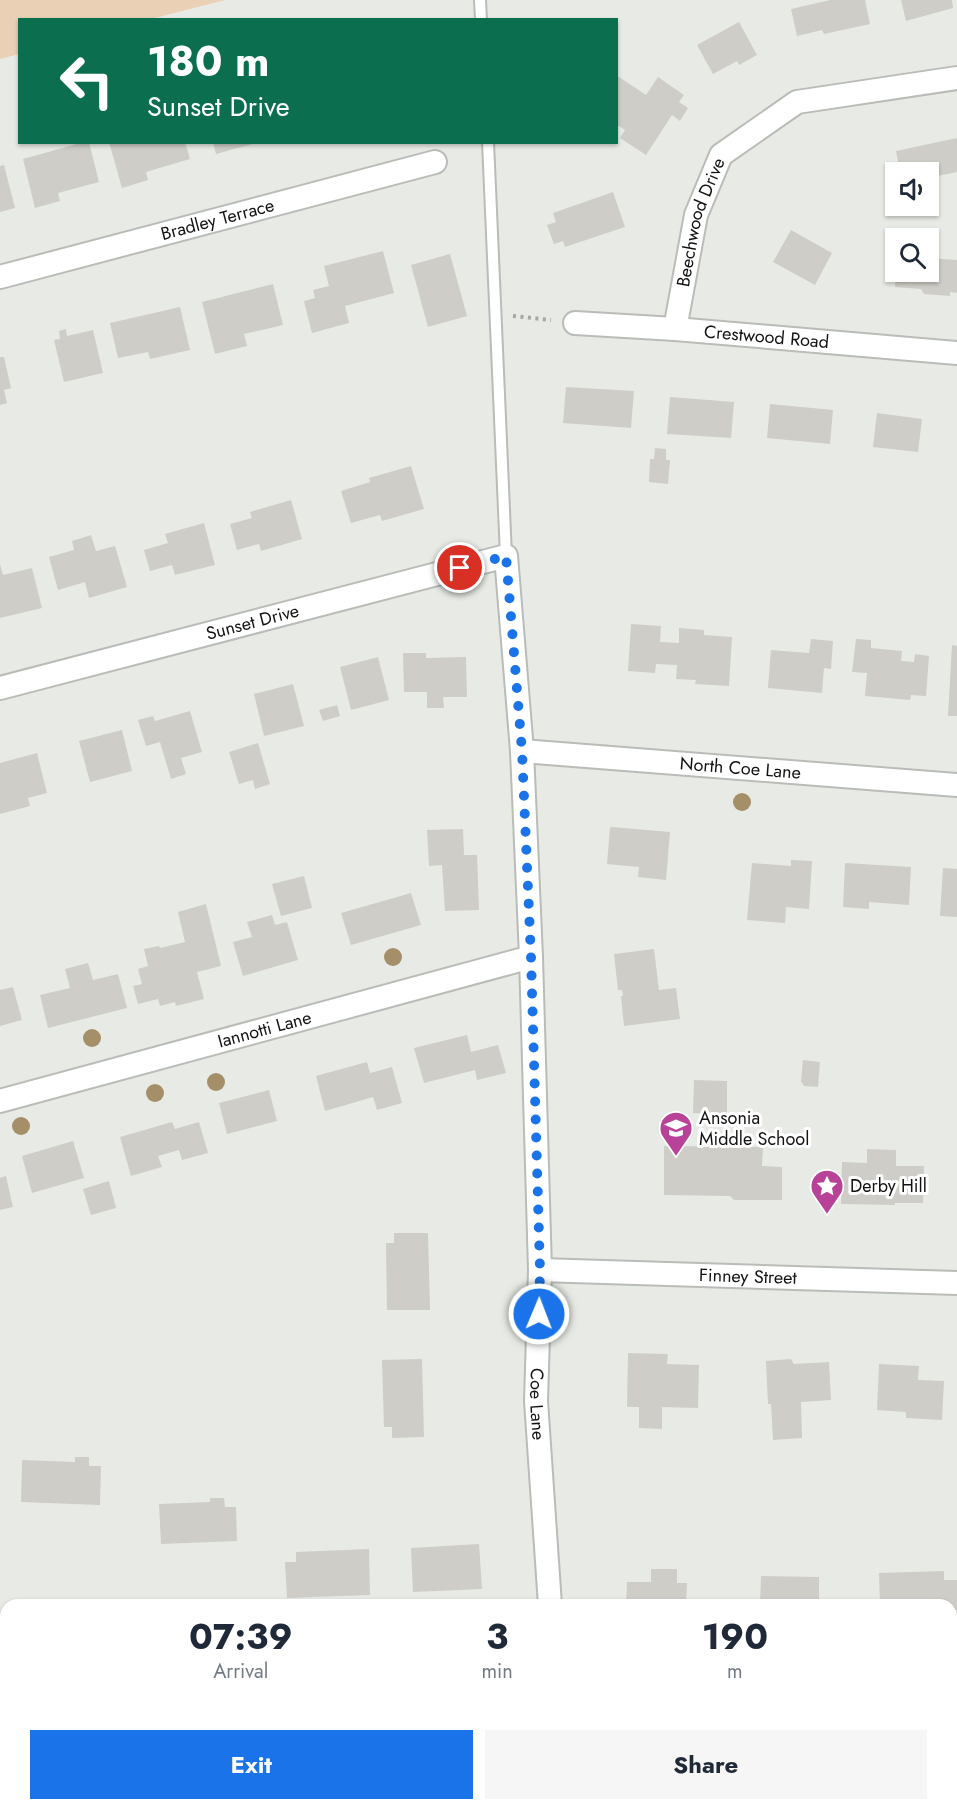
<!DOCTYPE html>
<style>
body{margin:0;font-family:Jost,sans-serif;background:#f6f6f7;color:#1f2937;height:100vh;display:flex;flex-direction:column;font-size:22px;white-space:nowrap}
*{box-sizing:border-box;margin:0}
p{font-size:20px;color:#747a83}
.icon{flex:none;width:33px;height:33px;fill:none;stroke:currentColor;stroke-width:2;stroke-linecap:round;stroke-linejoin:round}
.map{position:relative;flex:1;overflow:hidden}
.details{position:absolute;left:0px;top:1599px;width:957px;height:212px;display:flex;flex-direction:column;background:#fff;border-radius:18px 18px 0 0;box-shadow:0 2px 4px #0004}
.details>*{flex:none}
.banner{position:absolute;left:18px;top:18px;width:600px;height:126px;border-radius:0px;box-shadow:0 2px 4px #0004;background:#0b6e4f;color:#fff;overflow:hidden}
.controls{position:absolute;left:885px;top:162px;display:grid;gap:12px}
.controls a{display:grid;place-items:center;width:54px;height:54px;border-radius:0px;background:#fff;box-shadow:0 2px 4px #0004;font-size:30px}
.pin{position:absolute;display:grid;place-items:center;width:51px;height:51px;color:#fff;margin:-26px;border:3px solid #fff;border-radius:50%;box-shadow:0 2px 6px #0007}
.me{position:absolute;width:66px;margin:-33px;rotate:1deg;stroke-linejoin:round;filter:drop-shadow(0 0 4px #0008)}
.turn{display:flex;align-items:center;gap:21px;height:126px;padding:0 30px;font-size:27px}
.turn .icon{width:78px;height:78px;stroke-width:2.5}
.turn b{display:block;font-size:42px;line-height:51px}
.eta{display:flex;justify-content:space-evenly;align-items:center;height:102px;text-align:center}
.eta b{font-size:36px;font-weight:700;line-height:42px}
.primary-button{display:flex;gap:12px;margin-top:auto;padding:12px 30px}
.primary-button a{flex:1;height:69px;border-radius:0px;background:#1a73e8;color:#fff;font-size:24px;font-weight:700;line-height:69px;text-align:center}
.primary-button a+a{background:#f6f6f7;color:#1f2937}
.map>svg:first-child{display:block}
</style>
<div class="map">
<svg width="957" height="1810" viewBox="0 0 957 1810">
<rect width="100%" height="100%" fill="#e8ebe5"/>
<path fill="#ead0b4" d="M0 0H225L151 19 20 20 19 54 0 59Z"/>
<path fill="#cecdc7" d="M830 0H865L870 24 824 34 822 30 797 36 791 9Z
M901 0H952L953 8 906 21Z
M739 22 757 55 739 65 737 61 713 74 697 45Z
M616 75 646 95 658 77 684 95 679 102 688 108 680 121 672 115 646 155 620 138 625 130 616 124Z
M957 138V172L928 178V172H900L896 151Z
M84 142H89L99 182 58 193 60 201 35 208 23 159Z
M109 142H185L190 159 146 172 148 180 122 188Z
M213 142H256V143L216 154Z
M4 165 15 208 0 212V166Z
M613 192 625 227 565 247 563 241 554 244 547 225 556 222 553 213Z
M791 230 832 253 815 285 773 262Z
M383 251 394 293 345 306 349 323 312 333 304 301 315 298 313 290 329 286 324 266Z
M450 254 467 316 428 327 411 265Z
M928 258 957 260V293L950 292V296L924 294 921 289 895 287 896 272H928Z
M273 284 283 325 244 334 247 346 215 354 202 302Z
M180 307 190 350 150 359 148 352 118 358 110 323Z
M66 329 67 336 93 330 103 373 64 382 54 340 60 339 59 331Z
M0 357H4L11 388 4 390 7 403 0 405Z
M566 387 634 391 631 428 563 423Z
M670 397 734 402 731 438 667 434Z
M770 404 833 410 830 444 767 438Z
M877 413 922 419 918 452 873 447Z
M655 448 666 449V460H670L668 484 649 482 650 459H654Z
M411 466 424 509 382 521 380 515 351 523 341 491 370 482 369 478Z
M291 500 302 539 261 551 259 544 237 550 230 524 252 518 250 512Z
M204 523 215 565 175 575 172 565 150 571 144 550 168 543 165 534Z
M91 535 96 551 115 546 127 587 89 598 85 582 58 590 49 557 74 550 72 541Z
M0 564 3 575 32 568 42 608 0 618Z
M631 624 661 626 660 642 679 643V628L704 630V635L732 637 729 686 695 684 696 680 676 679 677 665 656 664 655 673 628 671Z
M811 639 833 641 831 669 824 668 822 693 768 688 771 650 809 653Z
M856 639 871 640V648L902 651 901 661 914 662 915 654 929 656 926 696 911 695 910 700 865 696 867 673 852 672Z
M952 645 957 646V716H948Z
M403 653H426V658L466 657 467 697H443L444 708H427V692H404Z
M378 657 389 700 351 710 340 667Z
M293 684 304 726 264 736 254 694Z
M337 705 340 716 323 721 319 710Z
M190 711 202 752 181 758 186 774 171 779 160 742 146 746 138 720 153 716 155 721Z
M122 730 132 771 90 782 79 741Z
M258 743 270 784 255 789 253 780 239 784 229 752Z
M37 753 47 793 28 798 30 806 0 814V763Z
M612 827 670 832 666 880 638 877 639 867 607 864 610 828Z
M463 829 464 855H477L479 910 445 911 442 865 429 866 427 830Z
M791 860 812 861 809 909 786 907 785 923 747 920 752 863 791 866Z
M845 863 911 867 909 905 869 902V909L843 907Z
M943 868 957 869V917L940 916Z
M304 876 312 908 281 916 272 884Z
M411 893 421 925 351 945 341 913Z
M206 904 221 966 197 972 204 999 176 1006 175 1002 160 1006 158 999 138 1004 133 986 142 984 138 969 148 966 144 949 159 946 160 948 185 942 178 912Z
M272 915 275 925 287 922 298 960 243 976 233 942 252 937 247 922Z
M654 949 659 990 676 988 680 1019 624 1026 621 996H623L622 990H618L614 954Z
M88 963 93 980 118 974 127 1008 48 1028 40 995 70 988 65 969Z
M13 987 22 1020 0 1026V990Z
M467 1035 471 1052 498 1045 506 1073 477 1080 475 1070 424 1083 414 1048Z
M803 1060 820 1062 818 1087 804 1086 801 1081Z
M367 1062 370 1073 392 1067 402 1103 377 1110 373 1097 325 1111 316 1076Z
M694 1080 727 1081V1114L693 1113Z
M269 1090 277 1121 227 1134 219 1103Z
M172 1122 175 1129 199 1122 208 1153 182 1160 179 1150 158 1156 162 1167 131 1176 120 1137Z
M73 1141 84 1178 32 1193 22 1156Z
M664 1146 763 1147 762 1166 782 1167V1200H734L730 1196 664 1195Z
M867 1149 896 1150V1166H924L923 1203H895V1205L841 1204 842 1162 867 1163Z
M6 1176 13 1207 0 1210V1178Z
M109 1181 116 1208 91 1215 83 1189Z
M394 1233H428L430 1310H387L386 1243H394Z
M628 1353 668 1354 667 1364 699 1365 698 1408 662 1407V1429L639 1428V1407H627Z
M422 1359 424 1437 392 1438V1427H384L382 1360Z
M791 1359 794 1364 829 1362 831 1400 801 1402 802 1438 773 1440 771 1404H768L766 1361Z
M879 1364 919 1366 918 1380 944 1381 942 1420 906 1418V1412L877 1410Z
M75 1457H89V1466H101L100 1505 21 1502 22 1460 75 1462Z
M210 1498H224L225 1507H236L237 1541 161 1544 159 1504 210 1502Z
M479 1544 482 1589 413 1592 411 1548Z
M369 1549 370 1595 287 1598 285 1562H296V1552Z
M651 1569H677V1583H687L686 1605H626L627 1582H651Z
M944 1571V1580H957V1610H951V1605H880L879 1573Z
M761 1576 819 1577V1605H760Z
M951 1767H956L954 1806H951Z
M162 1804H216V1810L162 1809Z
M296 1804H337V1806L296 1808Z
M413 1804H488V1810H446L444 1807H413Z
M817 1804H838V1810H818Z"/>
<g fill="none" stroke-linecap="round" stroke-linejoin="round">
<g stroke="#b9bcb7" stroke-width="14">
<path id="service" d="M480 0 481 20
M488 142 506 556"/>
</g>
<g stroke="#b9bcb7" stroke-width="26">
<g id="minor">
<path id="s1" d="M0 277 435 162"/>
<path id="s2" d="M575 323 675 329 957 353"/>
<path id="s3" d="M675 329 696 215 721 155 797 102 957 78"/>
<path id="s4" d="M0 688 506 556 522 751 531 957 540 1270 536 1401 550 1605"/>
<path id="s5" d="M522 751 957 785"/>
<path id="s6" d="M0 1101 531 957"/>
<path id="s7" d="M540 1270 957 1283"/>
<path d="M951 1700H957"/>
<path d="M558 1804V1810"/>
</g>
</g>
<path stroke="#a5a7a2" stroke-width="4" stroke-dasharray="3 4.5" stroke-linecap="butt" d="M513 316 551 320"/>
<use href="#service" stroke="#fff" stroke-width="10"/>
<use href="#minor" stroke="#fff" stroke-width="22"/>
</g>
<g fill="#a48f69">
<circle cx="742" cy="802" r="9"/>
<circle cx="393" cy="957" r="9"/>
<circle cx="92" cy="1038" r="9"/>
<circle cx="216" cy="1082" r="9"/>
<circle cx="155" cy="1093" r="9"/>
<circle cx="21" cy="1126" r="9"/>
</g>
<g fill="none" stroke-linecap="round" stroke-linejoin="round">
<path stroke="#1a73e8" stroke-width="10" stroke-dasharray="0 18" d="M460 568 506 556 522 751 531 957 540 1270 539 1314"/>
</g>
<defs>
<g id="school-pin" transform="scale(1.725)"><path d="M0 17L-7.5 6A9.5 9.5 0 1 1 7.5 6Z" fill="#b94299" stroke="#fff"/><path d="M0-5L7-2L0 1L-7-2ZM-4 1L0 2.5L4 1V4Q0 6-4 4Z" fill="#fff"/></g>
<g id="sight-pin" transform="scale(1.725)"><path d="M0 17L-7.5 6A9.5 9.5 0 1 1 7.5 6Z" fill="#b94299" stroke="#fff"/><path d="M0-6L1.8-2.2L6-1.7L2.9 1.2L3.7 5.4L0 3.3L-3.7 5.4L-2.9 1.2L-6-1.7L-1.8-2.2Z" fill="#fff"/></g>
</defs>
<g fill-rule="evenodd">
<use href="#school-pin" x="676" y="1128"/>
<use href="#sight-pin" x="827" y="1186"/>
</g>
<g text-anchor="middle" stroke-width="6" stroke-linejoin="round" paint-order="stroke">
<g font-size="18" fill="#121311" stroke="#fff">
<text dy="6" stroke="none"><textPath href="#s1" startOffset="225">Bradley Terrace</textPath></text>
<text dy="6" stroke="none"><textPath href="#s3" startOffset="110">Beechwood Drive</textPath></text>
<text dy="6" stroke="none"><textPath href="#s2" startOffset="192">Crestwood Road</textPath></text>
<text dy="6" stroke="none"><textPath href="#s4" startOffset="261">Sunset Drive</textPath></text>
<text dy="6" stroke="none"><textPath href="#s5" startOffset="219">North Coe Lane</textPath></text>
<text dy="6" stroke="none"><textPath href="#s6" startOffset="274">Iannotti Lane</textPath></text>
<text dy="6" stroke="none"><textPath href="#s7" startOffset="208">Finney Street</textPath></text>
<text dy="6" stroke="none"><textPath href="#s4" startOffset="1372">Coe Lane</textPath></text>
</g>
<g font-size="18" fill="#121311" stroke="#fff" text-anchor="start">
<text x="699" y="1124">Ansonia<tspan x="699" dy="21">Middle School</tspan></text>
<text x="850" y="1192">Derby Hill</text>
</g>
</g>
</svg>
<div class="controls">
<a><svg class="icon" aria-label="sound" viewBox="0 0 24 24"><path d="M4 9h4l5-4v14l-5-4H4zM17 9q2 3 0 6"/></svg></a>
<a><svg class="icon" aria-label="search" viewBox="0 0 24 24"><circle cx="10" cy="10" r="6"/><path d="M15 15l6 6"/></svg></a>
</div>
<div class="pin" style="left:460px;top:568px;background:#d93025"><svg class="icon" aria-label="arrive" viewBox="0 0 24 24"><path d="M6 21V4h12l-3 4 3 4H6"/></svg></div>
<svg class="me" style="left:539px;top:1314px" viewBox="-20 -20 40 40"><circle r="17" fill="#1a73e8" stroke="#fff" stroke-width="3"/><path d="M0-11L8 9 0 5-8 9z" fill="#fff"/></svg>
<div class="banner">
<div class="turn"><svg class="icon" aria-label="left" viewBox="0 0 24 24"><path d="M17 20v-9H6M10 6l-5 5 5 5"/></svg><div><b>180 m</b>Sunset Drive</div></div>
</div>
<section class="details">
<div class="eta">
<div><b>07:39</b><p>Arrival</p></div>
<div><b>3</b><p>min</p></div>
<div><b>190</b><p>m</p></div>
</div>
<div class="primary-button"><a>Exit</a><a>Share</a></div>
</section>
</div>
